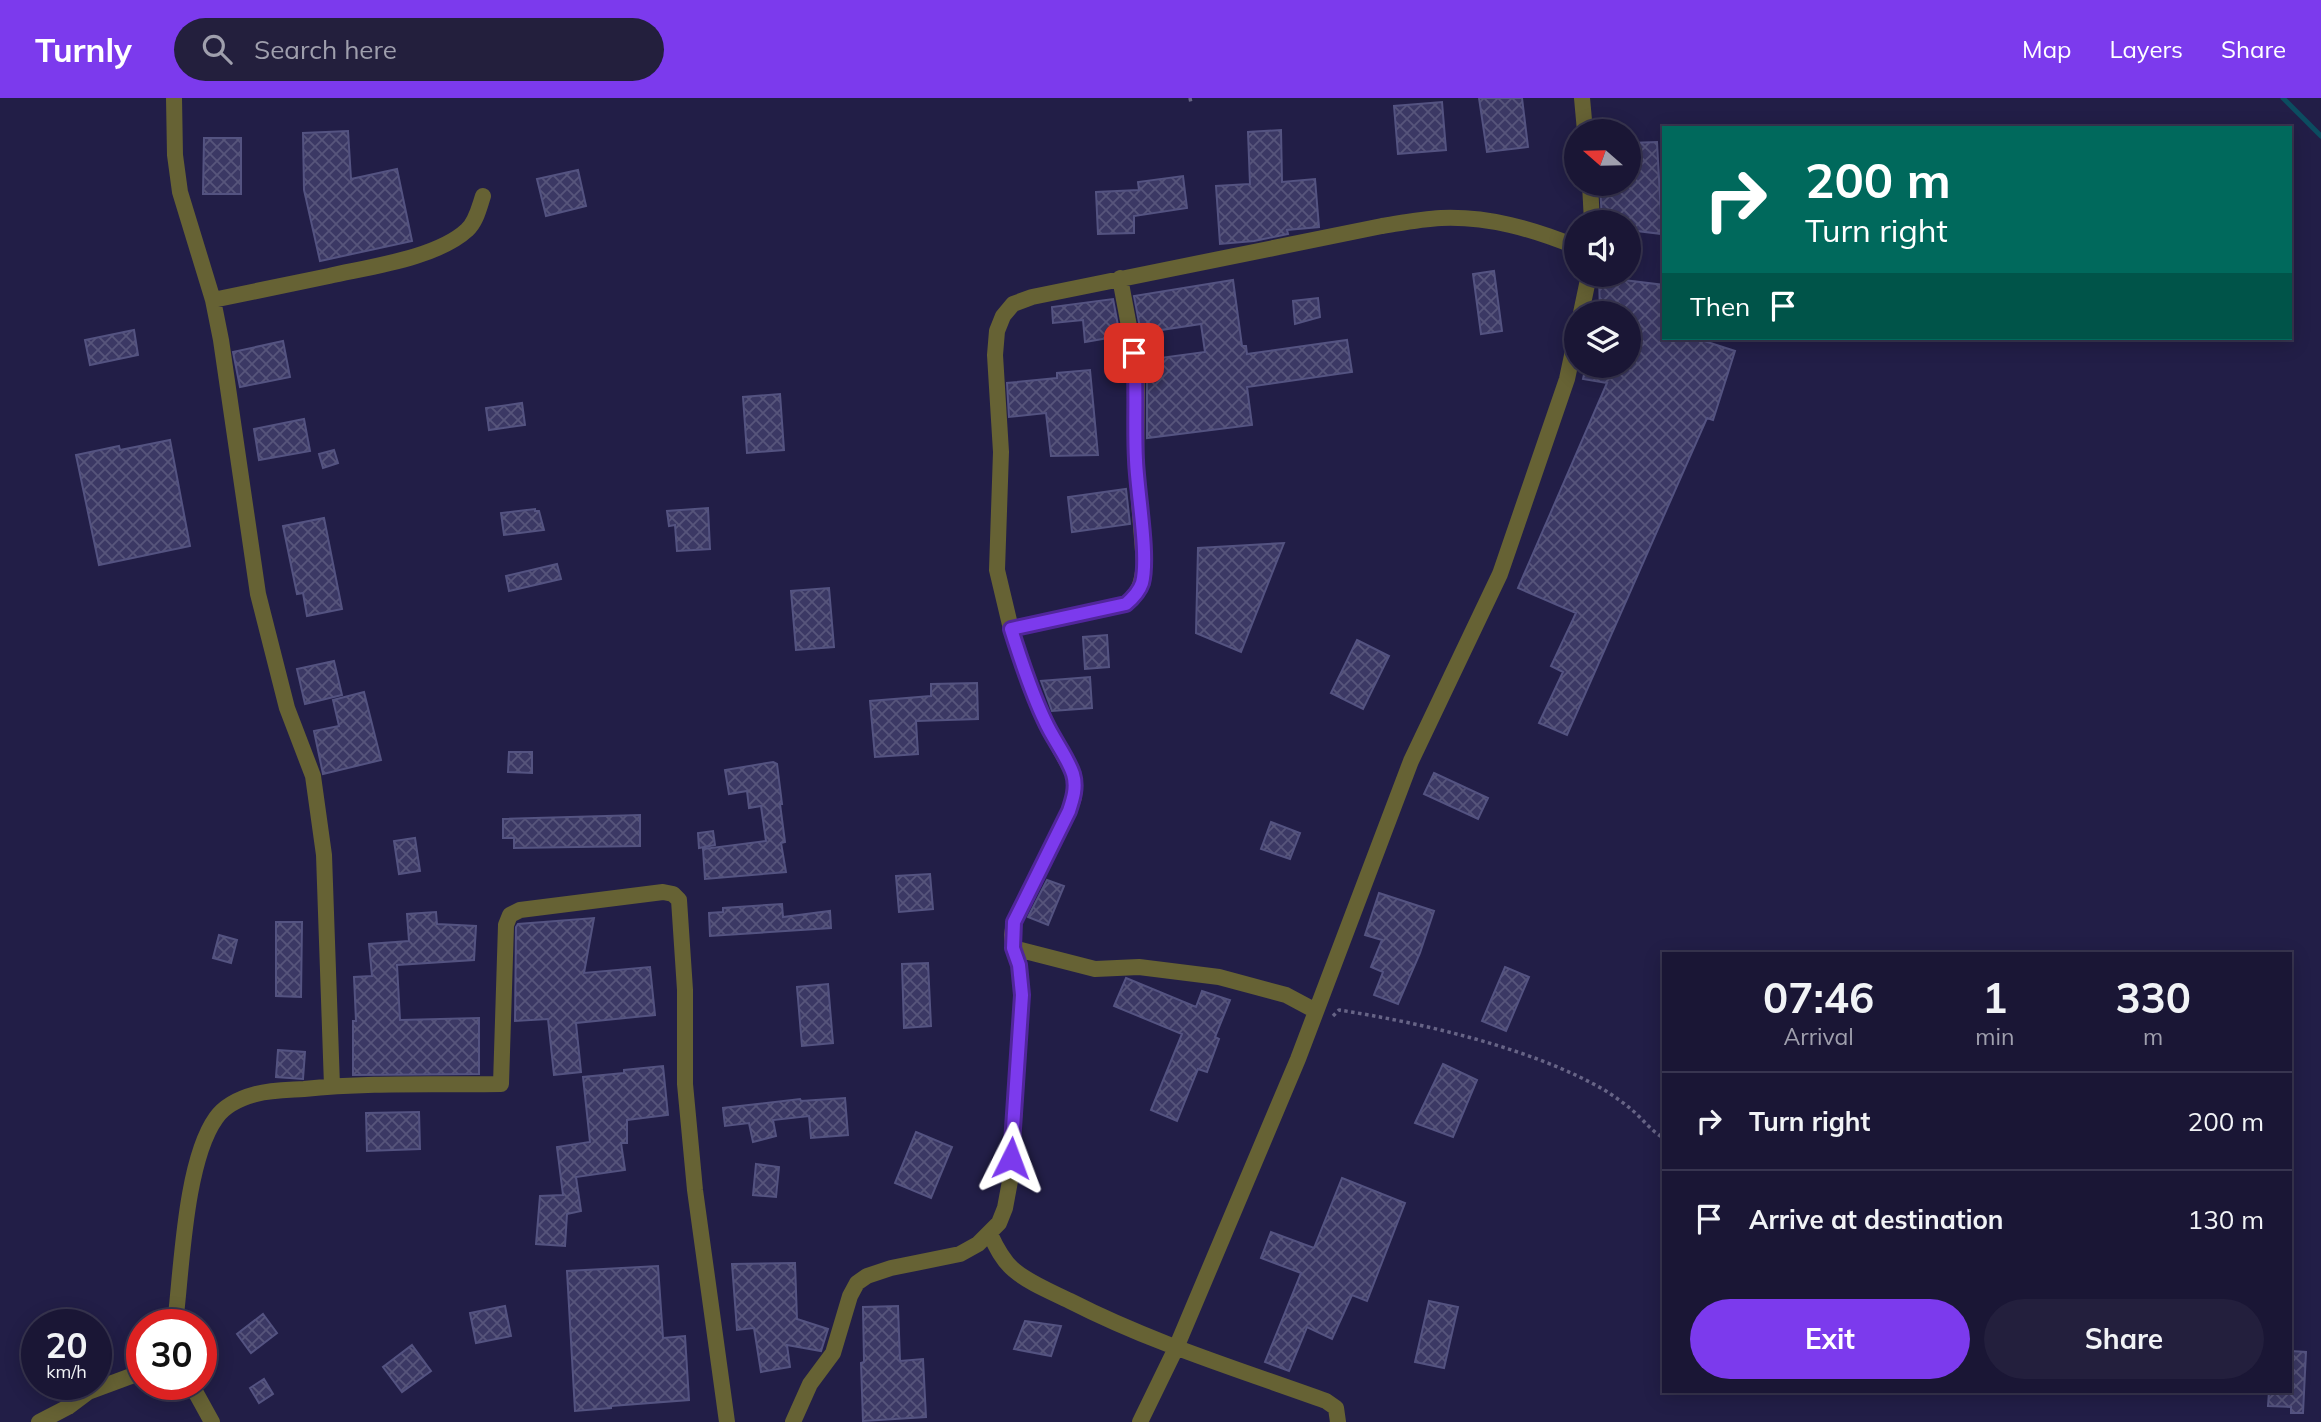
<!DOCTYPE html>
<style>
body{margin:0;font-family:Mulish,sans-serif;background:#231f3d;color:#f1f3f6;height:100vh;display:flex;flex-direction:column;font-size:26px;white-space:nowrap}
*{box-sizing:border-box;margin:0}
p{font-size:23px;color:#9f9fad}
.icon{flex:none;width:38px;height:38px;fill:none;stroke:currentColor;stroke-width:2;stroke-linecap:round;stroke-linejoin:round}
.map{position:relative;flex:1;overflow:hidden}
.side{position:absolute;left:1662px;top:854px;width:630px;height:441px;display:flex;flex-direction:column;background:#1a1635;border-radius:0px;box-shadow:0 4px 18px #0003,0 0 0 2px #383550}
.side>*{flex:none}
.banner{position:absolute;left:1662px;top:28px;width:630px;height:214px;border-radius:0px;box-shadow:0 4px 18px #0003,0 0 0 2px #383550;background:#00695c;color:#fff;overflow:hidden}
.needle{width:46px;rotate:290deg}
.tools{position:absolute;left:1564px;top:21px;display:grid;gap:14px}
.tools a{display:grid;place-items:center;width:77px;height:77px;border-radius:50%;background:#1a1635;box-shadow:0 4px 18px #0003,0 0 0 2px #383550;font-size:35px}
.speed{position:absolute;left:21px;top:1211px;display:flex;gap:14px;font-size:35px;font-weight:700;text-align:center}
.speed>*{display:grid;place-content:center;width:91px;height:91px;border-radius:50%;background:#1a1635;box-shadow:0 4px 18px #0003,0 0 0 2px #383550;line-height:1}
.speed small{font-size:18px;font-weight:400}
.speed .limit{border:10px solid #d22;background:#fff;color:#111}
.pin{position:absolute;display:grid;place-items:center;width:60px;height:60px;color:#fff;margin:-30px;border-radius:14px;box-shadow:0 4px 10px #0006}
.me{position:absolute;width:77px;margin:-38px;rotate:3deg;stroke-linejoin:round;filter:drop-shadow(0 0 5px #0008)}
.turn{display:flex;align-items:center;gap:24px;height:147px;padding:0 28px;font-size:32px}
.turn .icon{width:91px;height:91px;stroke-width:2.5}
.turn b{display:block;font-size:49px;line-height:60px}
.then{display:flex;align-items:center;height:66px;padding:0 28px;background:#0003;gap:14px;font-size:26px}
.eta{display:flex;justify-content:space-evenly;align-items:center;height:119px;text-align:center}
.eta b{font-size:42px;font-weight:700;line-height:49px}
.button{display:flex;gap:14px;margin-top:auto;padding:14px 28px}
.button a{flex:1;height:80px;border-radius:42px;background:#7c3aed;color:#fff;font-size:28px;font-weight:700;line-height:80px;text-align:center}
.button a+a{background:#231f3d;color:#f1f3f6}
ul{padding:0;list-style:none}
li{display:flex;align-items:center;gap:21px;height:98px;padding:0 28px;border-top:2px solid #383550}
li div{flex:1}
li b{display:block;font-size:26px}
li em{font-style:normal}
header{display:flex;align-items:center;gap:42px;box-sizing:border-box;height:98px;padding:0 35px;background:#7c3aed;color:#fff}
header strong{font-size:33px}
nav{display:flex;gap:38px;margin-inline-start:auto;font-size:24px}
.search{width:490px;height:63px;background:#231f3d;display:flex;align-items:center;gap:18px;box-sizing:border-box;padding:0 24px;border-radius:38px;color:#9f9fad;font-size:26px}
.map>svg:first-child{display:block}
</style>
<header>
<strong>Turnly</strong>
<div class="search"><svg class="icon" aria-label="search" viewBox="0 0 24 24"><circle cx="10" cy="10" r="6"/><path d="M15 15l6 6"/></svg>Search here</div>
<nav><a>Map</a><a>Layers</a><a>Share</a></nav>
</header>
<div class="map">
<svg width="2321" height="1324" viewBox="0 0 2321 1324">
<defs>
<pattern id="building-cross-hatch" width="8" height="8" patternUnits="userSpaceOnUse" patternTransform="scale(1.75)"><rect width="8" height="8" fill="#3b3864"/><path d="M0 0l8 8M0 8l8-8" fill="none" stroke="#57557b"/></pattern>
</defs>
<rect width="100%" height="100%" fill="#221e47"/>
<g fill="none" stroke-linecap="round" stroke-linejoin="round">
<path stroke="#0c4c60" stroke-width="5" d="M2283 0 2321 38"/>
</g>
<path fill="url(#building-cross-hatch)" stroke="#545381" stroke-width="2" d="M1479 0H1522L1528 49 1487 54Z
M1442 4 1446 52 1398 56 1394 8Z
M1281 32 1282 84 1315 81 1319 129 1287 132 1288 136 1254 143 1220 146 1216 88 1250 86 1248 34Z
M348 33 351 81 397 71 412 143 320 163 304 92 303 35Z
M204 40H241V96H203Z
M1657 44 1662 136 1629 132V124H1602L1600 86H1629V45Z
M578 72 586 108 546 118 537 81Z
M1183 78 1187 110 1134 118V135L1098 136 1096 94 1139 92 1138 84Z
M1494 173 1502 233 1481 236 1473 176Z
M1599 179 1664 187V240H1695L1735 253 1713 322 1707 320 1567 637 1539 625 1563 574 1551 568 1576 515 1518 490 1607 285 1583 281 1586 268H1629V215H1600Z
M1233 182 1242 248H1246L1247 256 1347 242 1352 274 1247 289 1252 327 1147 340V283L1145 262 1205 254 1201 226 1141 235 1134 198Z
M1318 200 1320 219 1295 226 1293 203Z
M1113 201 1120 238 1085 244 1083 222 1053 225 1052 209Z
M134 232 138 257 90 267 85 242Z
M283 243 290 279 240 289 233 254Z
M1090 272 1098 357 1051 358 1046 315 1009 319 1007 285 1057 280V275Z
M780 296 784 352 747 355 743 299Z
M522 305 525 327 489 332 486 310Z
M304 321 310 353 259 362 254 331Z
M170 342 190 448 99 467 76 357 119 348 120 352Z
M334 352 338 365 323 370 319 356Z
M1126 391 1130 426 1072 434 1068 399Z
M708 410 710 451 677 453 675 427 669 428 667 413Z
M535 411V413H539L544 432 504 437 501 415Z
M324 420 342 511 307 518 303 495 297 496 283 428Z
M1284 445 1241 554 1196 535 1198 450Z
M557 466 561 481 509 493 506 478Z
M829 490 834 549 796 552 791 493Z
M1107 537 1109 569 1085 571 1083 539Z
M1357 542 1389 558 1363 611 1331 595Z
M334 563 342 597 305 606 297 571Z
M1090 579 1092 610 1052 613 1041 583Z
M977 585 978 621 916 623 918 656 875 659 870 603 931 598V586Z
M364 594 381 662 323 676 314 633 339 628 333 602Z
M509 654H532V675L508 674Z
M773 664 777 666 782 706H780L785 744 781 745 786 774 705 781 703 751 766 743 761 708 749 710 747 693 729 696 725 672Z
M1434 675 1488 700 1478 721 1424 696Z
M640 717V748L514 750V740H503V721Z
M1271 724 1300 735 1290 761 1261 751Z
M713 733 715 747 699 750 698 735Z
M415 740 420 773 399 776 394 743Z
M930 776 933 811 899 814 896 778Z
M1047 782 1064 788 1048 827 1028 819Z
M1379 795 1434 813 1420 855 1398 906 1374 897 1383 874 1371 869 1382 842 1365 837Z
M782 806 783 819 830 813 831 830 710 838 709 815 723 814V810Z
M436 814 437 826 476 828 474 862 397 867 400 922 479 920V976L353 977V923H356L354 879 372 878 369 846 409 843 407 816Z
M594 820 584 875 650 869 655 917 576 925 581 974 554 977 548 921 515 923 516 829 518 826Z
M276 824H302L301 899 276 898Z
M219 837 237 842 231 865 213 860Z
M928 865 931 928 904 930 902 866Z
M1505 869 1529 879 1506 933 1482 923Z
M1126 880 1196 909 1202 893 1230 902 1215 939 1219 941 1207 974 1198 971 1177 1023 1151 1012 1182 936 1114 908Z
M828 886 833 945 802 948 797 889Z
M278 952 305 954 303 981 276 979Z
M1443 966 1477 982 1453 1039 1415 1025Z
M663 968 668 1017 627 1022V1045H621L625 1072 576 1079 581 1113 567 1116 565 1148 536 1146 540 1098 563 1097 557 1049 590 1044 583 979 624 975V972Z
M845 1000 848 1037 811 1040 809 1018 773 1022 776 1038 753 1044 749 1025 725 1028 723 1010 800 1001 801 1003Z
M419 1014 420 1051 367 1053 366 1015Z
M916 1034 952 1049 931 1100 895 1085Z
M756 1066 779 1069 776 1099 753 1097Z
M1342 1080 1405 1105 1367 1203 1352 1197 1332 1241 1307 1229 1289 1273 1265 1264 1301 1175 1261 1160 1271 1134 1314 1150Z
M795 1165 797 1221 828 1231 821 1253 787 1247 790 1269 761 1274 754 1230 737 1232 732 1166Z
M658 1168 663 1240 685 1238 689 1302 611 1308V1310L575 1313 567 1173Z
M1429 1203 1458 1209 1444 1270 1415 1264Z
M505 1208 511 1238 476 1245 470 1215Z
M898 1208 900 1263 923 1261 926 1319 863 1323 861 1265 864 1264 863 1209Z
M263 1216 277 1235 251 1255 237 1236Z
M1025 1223 1061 1228 1051 1258 1014 1251Z
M412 1247 431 1273 402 1294 383 1269Z
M2291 1253 2306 1254 2303 1315H2291V1309L2268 1308 2269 1293H2291Z
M264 1281 273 1296 259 1305 250 1290Z"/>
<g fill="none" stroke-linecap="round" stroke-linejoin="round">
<path stroke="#676486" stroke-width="3.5" stroke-dasharray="3.5 3.5" stroke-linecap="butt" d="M1190 0 1191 5
M1333 918 1339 912C1422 925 1533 950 1606 993 1615 999 1624 1005 1632 1012 1643 1021 1652 1034 1664 1040"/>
<path stroke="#666234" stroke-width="16" d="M174 0 175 57 180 94 213 202 221 242 258 496 287 610 313 678 324 757 332 988
M1582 0 1585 33
M1590 86 1592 124
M213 202C252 194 291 186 329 178 368 169 437 160 467 132 476 124 479 110 483 98
M1581 215 1589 177
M1011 531 1126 506C1140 494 1142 484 1144 466L1136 366 1137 283 1134 255 1120 180
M1013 850 1095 871 1139 869 1219 879 1286 897 1316 913
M990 1136C996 1149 1003 1163 1014 1172 1029 1185 1052 1194 1070 1203 1152 1245 1240 1272 1326 1303L1336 1310 1338 1324
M177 1227 176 1217C182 1164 186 1062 216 1020 225 1007 241 1000 256 996 271 992 288 992 304 991 369 984 436 987 501 986L506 827 510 817 520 812 663 794 673 796 679 802 685 892V986L695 1092 727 1324
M191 1286 212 1324
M39 1324 68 1309 88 1294 142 1274
M793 1324 810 1286 833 1255 850 1198 857 1185 867 1178 891 1170 960 1156 978 1146 999 1125 1005 1110 1010 1083 1022 897 1019 867 1013 850 1012 837 1014 824 1069 713 1074 699 1075 685 1073 675 1045 624 1031 591 1011 531 997 472 1001 354 995 257 997 233 1003 218 1013 206 1032 199 1382 128C1401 125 1421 121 1441 120 1488 118 1533 131 1577 149
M1140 1324 1176 1250 1298 961 1411 663 1500 476 1567 281 1577 234"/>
</g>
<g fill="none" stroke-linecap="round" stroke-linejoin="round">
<g stroke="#51269a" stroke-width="18">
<path id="route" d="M1011 1060 1022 897 1019 867 1013 850 1014 824 1069 713C1073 701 1077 689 1073 676 1067 658 1053 641 1045 623 1031 594 1021 563 1011 531L1126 506C1133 500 1139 494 1142 485 1149 458 1137 393 1136 362 1134 326 1137 291 1134 255"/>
</g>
<use href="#route" stroke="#7c3aed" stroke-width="12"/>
</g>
</svg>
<div class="tools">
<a><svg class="needle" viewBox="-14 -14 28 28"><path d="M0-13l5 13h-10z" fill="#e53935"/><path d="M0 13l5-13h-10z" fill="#9f9fad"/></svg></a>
<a><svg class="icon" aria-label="sound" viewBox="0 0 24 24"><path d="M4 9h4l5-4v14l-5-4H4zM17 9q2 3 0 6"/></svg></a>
<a><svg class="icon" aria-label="layers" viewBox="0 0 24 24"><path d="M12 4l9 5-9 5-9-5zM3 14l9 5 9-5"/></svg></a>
</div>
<div class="speed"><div>20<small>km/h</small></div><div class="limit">30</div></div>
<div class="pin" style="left:1134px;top:255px;background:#d93025"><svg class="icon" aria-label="arrive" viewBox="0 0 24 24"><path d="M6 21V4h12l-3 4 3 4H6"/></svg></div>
<svg class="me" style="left:1011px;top:1060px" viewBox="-20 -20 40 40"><path d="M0-17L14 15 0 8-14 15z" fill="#7c3aed" stroke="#fff" stroke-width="4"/></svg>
<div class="banner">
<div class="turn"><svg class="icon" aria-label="right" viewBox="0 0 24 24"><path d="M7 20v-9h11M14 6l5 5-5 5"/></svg><div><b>200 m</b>Turn right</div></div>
<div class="then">Then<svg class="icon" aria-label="arrive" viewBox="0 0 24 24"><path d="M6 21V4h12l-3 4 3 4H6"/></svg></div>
</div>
<section class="side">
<div class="eta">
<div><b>07:46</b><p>Arrival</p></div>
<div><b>1</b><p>min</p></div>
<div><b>330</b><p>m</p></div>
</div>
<ul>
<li><svg class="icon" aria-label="right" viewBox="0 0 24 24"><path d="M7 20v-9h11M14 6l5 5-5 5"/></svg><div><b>Turn right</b></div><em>200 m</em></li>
<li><svg class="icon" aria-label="arrive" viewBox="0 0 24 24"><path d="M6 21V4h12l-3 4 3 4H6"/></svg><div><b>Arrive at destination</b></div><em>130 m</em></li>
</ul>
<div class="button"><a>Exit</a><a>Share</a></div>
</section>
</div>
